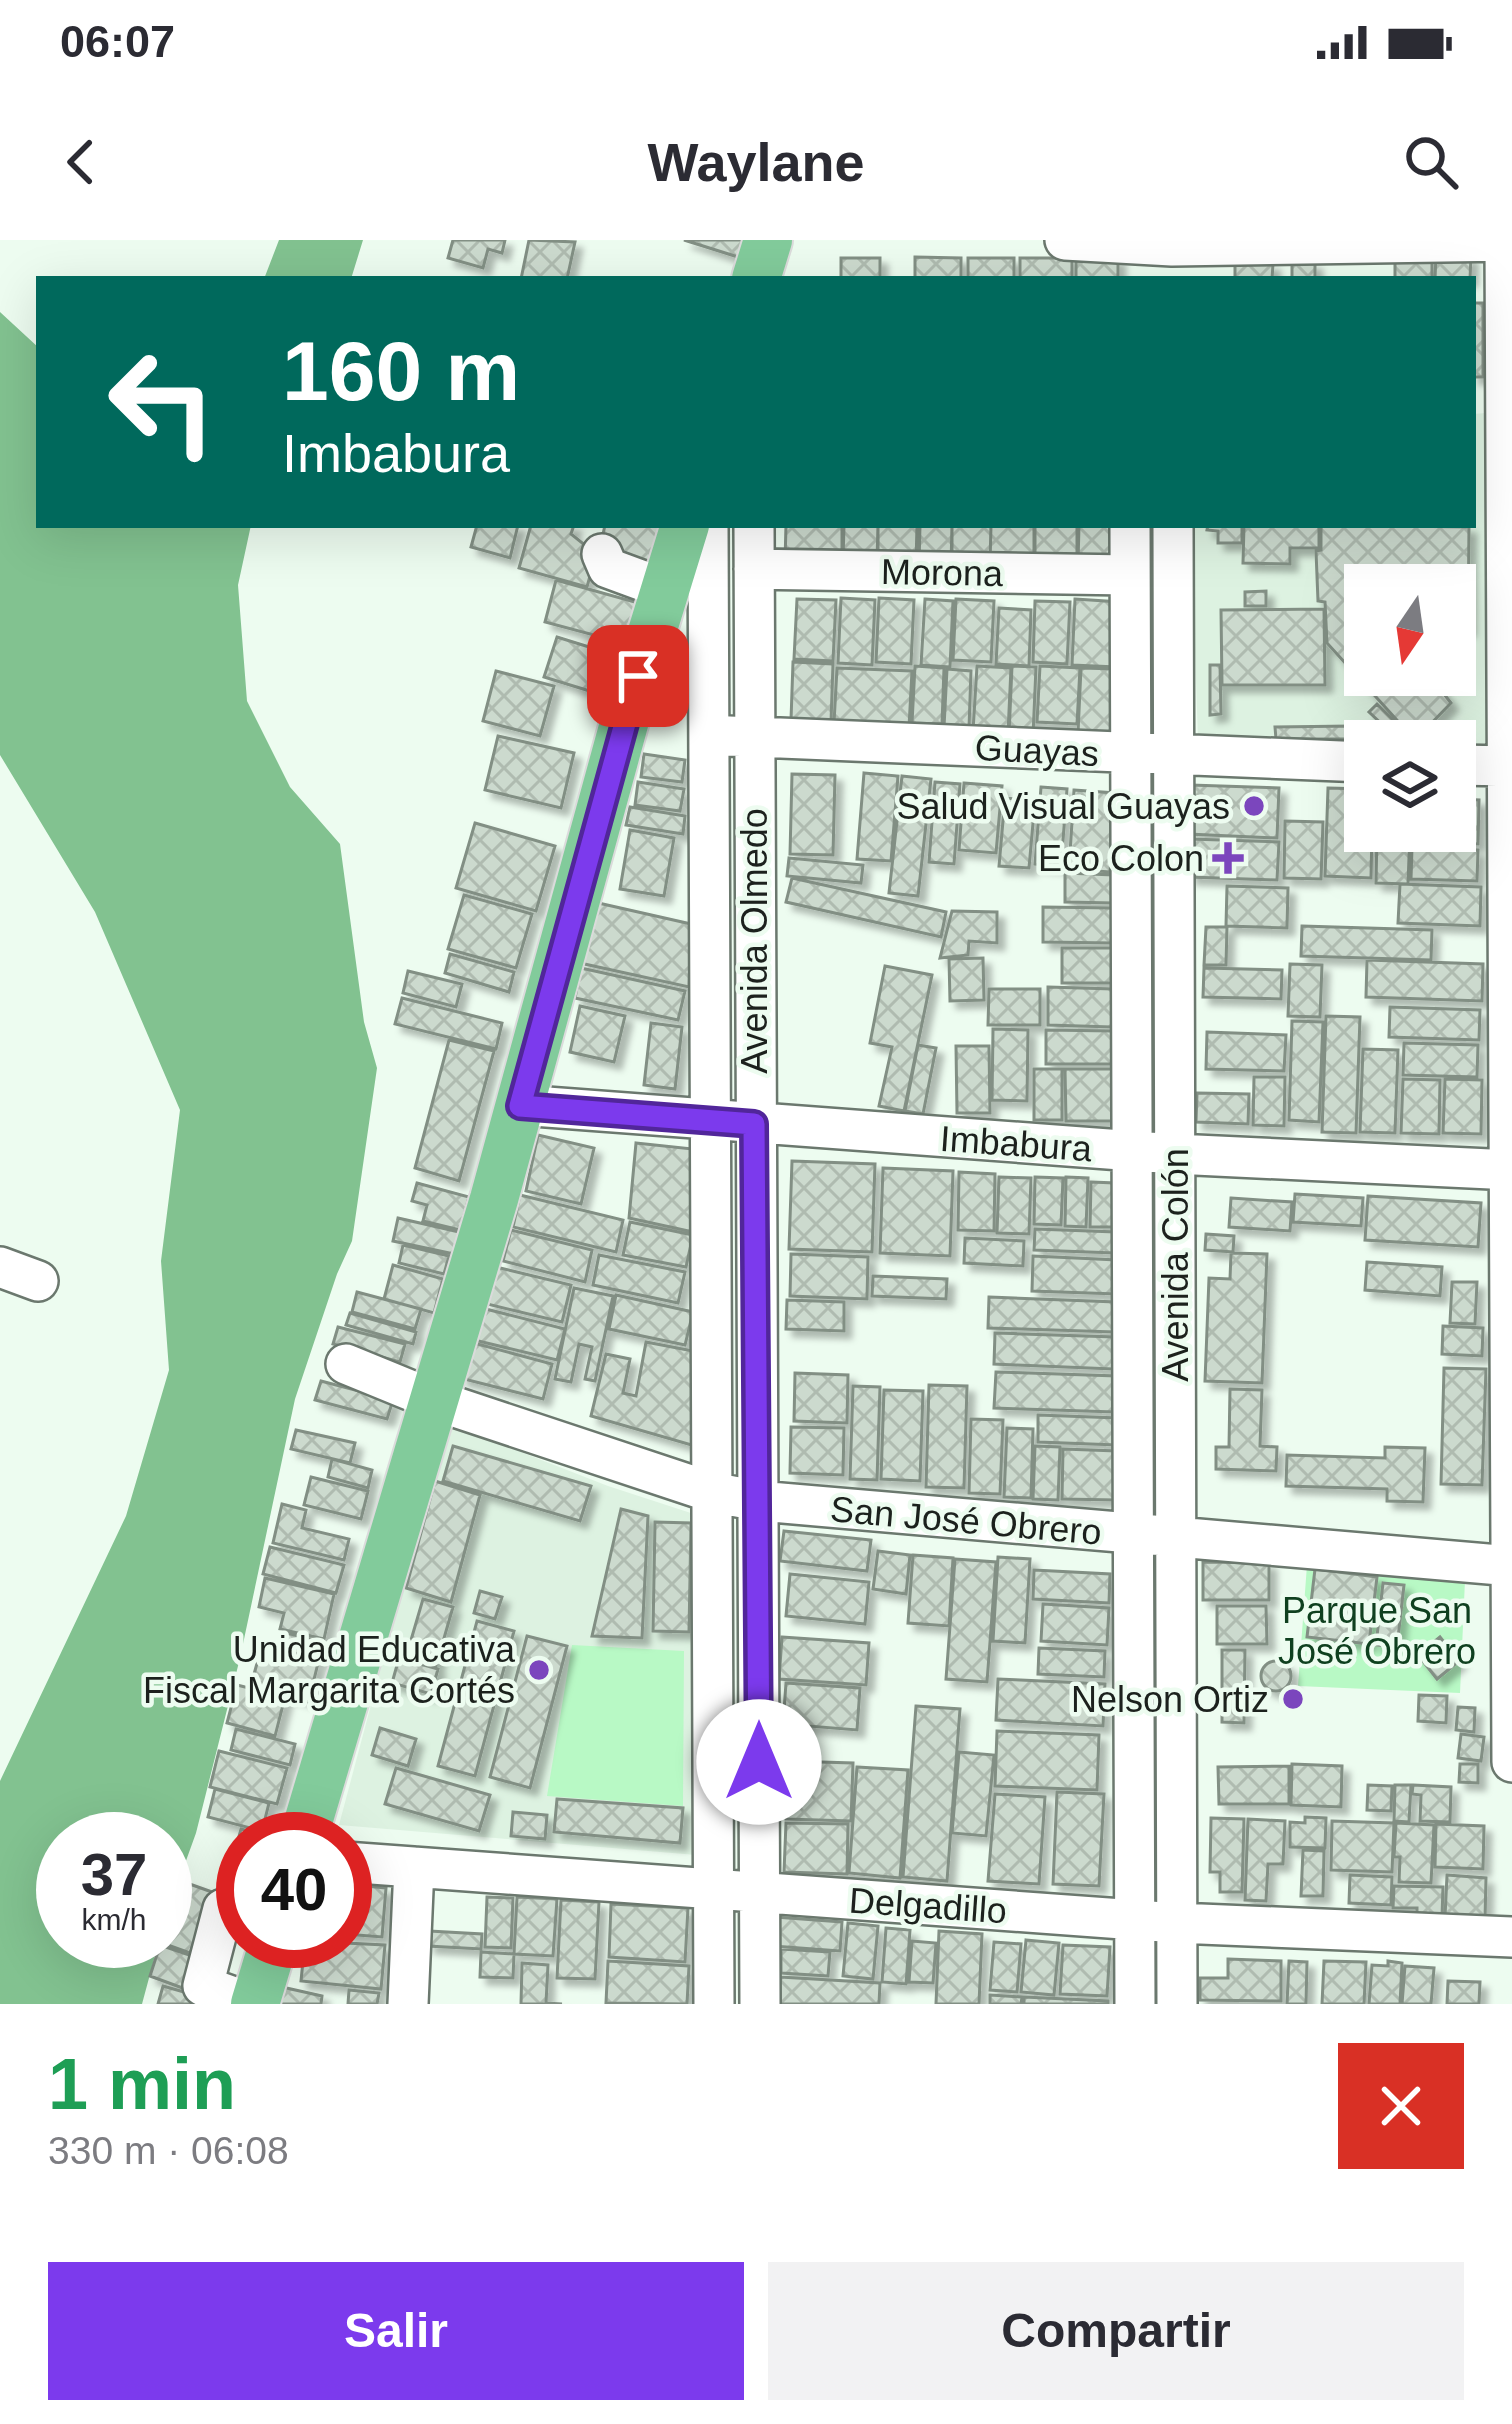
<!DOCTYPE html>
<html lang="es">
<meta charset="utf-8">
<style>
body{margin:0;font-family:Helvetica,sans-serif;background:#f2f2f3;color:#2b2b33;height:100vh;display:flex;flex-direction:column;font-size:45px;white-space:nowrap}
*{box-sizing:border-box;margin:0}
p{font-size:39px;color:#7c7c81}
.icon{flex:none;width:66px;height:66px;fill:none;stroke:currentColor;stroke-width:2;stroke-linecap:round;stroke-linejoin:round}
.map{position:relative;height:1764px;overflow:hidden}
.side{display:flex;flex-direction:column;background:#fff;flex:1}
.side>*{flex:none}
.guide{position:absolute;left:36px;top:36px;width:1440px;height:252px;border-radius:0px;box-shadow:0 12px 48px #0002;background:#00695c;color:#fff;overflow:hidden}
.needle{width:78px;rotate:193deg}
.controls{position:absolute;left:1344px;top:324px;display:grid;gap:24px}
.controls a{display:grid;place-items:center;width:132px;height:132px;border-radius:0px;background:#fff;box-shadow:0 12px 48px #0002;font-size:60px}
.speed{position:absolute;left:36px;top:1572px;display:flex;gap:24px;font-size:60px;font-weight:700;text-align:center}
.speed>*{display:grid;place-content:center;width:156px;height:156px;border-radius:50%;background:#fff;box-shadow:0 12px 48px #0002;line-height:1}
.speed small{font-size:30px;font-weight:400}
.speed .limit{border:18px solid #d22;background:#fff;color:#111}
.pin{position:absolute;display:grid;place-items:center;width:102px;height:102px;color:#fff;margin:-51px;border-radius:24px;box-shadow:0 6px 18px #0006}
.me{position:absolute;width:132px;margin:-66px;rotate:0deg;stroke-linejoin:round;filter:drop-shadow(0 0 9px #0008)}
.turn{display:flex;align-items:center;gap:42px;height:252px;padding:0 48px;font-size:54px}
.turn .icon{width:156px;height:156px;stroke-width:2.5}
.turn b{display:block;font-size:84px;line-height:102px}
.round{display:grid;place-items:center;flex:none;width:126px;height:126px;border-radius:0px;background:#f2f2f3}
.headline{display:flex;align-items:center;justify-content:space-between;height:204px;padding:0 48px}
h1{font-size:72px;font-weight:600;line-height:90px;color:#1e9e55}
.cta{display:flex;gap:24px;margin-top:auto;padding:24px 48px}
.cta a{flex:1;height:138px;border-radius:0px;background:#7c3aed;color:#fff;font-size:48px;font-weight:600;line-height:138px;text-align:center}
.cta a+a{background:#f2f2f3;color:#2b2b33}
.status{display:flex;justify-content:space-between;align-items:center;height:84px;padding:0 60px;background:#fff;direction:ltr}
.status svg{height:33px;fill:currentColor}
header{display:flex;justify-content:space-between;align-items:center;height:156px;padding:0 48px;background:#fff;font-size:54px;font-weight:600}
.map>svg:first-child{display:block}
</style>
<div class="status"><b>06:07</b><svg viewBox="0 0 49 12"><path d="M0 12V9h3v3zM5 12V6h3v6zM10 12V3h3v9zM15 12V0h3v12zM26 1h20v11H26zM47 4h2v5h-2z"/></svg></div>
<header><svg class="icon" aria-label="back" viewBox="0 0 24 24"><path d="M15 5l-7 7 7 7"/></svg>Waylane<svg class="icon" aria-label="search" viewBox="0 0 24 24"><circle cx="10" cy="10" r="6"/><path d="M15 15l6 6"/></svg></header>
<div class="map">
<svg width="1512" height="1764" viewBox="0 0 1512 1764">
<defs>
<pattern id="building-cross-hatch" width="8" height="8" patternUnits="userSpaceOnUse" patternTransform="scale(3)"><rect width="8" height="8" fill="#ccdace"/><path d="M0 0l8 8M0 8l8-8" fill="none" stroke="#afbbb0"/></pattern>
<filter id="shadow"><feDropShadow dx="7" dy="7" stdDeviation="3" flood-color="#0004"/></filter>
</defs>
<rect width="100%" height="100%" fill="#edfcf0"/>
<path fill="#ddf2e1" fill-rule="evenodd" d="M1486 173 1490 514 1455 513V501H1365V509L1198 502 1191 285H1473V174ZM1365 345H1455V435H1365Z
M446 1183 608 1246 700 1276 696 1615 339 1585Z"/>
<path fill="#b8f9c5" d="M1307 1325 1465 1340 1460 1453 1298 1446Z
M572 1405 684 1411 683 1566 547 1556Z"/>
<path fill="#82c290" d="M279 0H363L351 39H264Z
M0 72 39 108V285H251L238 345 247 461 290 547 340 604 364 782 377 828 352 1001 337 1034 295 1159 240 1418 196 1593 165 1679V1599H63V1701H159L142 1764H0V1541L126 1276 169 1130 161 1021 180 870 95 672 0 515Z"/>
<path fill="url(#building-cross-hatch)" stroke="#828f84" stroke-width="3" filter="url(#shadow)" d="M453 0H452H505L502 13 488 9 483 28 448 18Z
M529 0 575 2 567 39H521Z
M684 0H743L738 17Z
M1436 15 1471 16 1470 39H1435Z
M1395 16H1432V39H1395Z
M915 17 961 18V39H915Z
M841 18H880V39H841Z
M968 18H1014V39H968Z
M1020 18H1072V39H1020Z
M1076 18H1118V39H1076Z
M1235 23 1273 24 1272 39H1235Z
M1292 23H1315V39H1292Z
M1473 63H1483V137H1473Z
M477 285H518L510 318 471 307Z
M531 285H574L571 294 596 314 587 347 519 328Z
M605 285H663L650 331 599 313Z
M786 285H842V323L785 322Z
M844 285H878L877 321 843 320Z
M878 285H917L916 324 878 323Z
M920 285H952L951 325H919Z
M952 285H991L990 324 952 323Z
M991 285H1034V324L990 323Z
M1035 285H1077V325L1035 324Z
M1079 285H1117V323H1078Z
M1208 285H1242V303H1218V291L1207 290Z
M1244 285H1319V308H1290V324L1243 323Z
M1321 285 1469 287 1468 389 1455 390V345H1365V435H1434L1433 440 1451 463 1415 500 1327 403 1325 362 1318 361 1316 311 1321 310Z
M556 340 642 364 631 405 545 382Z
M1266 351V366H1245V352Z
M841 358 875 360 872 425 838 423Z
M879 358 914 360 911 424 876 422Z
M797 359 836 360 833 421 794 419Z
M925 359 953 361 950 427 921 425Z
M956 359 994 361 991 422 953 420Z
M1075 359 1120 362 1117 427 1072 425Z
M1035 361 1070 362 1067 424 1033 422Z
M999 368 1031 370 1029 426 996 424Z
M1324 369 1325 445H1222L1221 370Z
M557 397 631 420 619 460 544 437Z
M793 422 833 424 831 482 791 480Z
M1210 425H1220L1221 474 1210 475Z
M915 426 944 428 942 484 912 483Z
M977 426 1011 428 1008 493 973 491Z
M1012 426 1036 427 1033 496 1009 495Z
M1040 426 1080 428 1077 484 1037 482Z
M837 428 912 431 909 487 834 483Z
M1081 428 1117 429 1114 495 1078 493Z
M947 429 971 431 969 488 944 487Z
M496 431 554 446 540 496 483 481Z
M1377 464 1393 480 1386 488 1369 472Z
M1351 486V499H1276L1275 487Z
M498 496 574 513 561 568 485 550Z
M644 514 685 520 682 542 641 537Z
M864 533 898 536 891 621 857 619Z
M792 534 835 535 833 615 790 614Z
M902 536 931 539 918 656 889 653Z
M638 542 684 549 680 571 635 565Z
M935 542 960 544 954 624 929 622Z
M964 543 1002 546 996 613 959 610Z
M1190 545 1279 548 1277 598 1188 594Z
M1041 547 1067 549 1061 626 1035 624Z
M1328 548 1365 549V591H1372L1371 638 1325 636Z
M1074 550 1115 553 1110 632 1069 629Z
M1005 558 1035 561 1029 628 999 626Z
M1455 559 1479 560 1478 604 1413 602V591H1455Z
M630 567 685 576 683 594 626 585Z
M1285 581 1323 582 1321 639 1284 638Z
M475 583 555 606 536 671 456 648Z
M630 590 674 598 664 656 620 649Z
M1377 591H1410L1408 644 1376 643Z
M1190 599 1279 602 1277 640 1189 637Z
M1412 607 1478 610 1477 641 1411 639Z
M789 618 863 625 861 643 787 636Z
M1065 633 1114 635V663L1065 662Z
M792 638 946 672 941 697 786 662Z
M1400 644 1481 647 1480 686 1398 683Z
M1227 646 1288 648 1287 688 1226 686Z
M464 655 532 674 516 728 448 709Z
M594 662 691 684 689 747 580 723Z
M1043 667 1113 668V703L1043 702Z
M952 671 997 672V703L969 701 968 715 940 718Z
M1302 686 1432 690 1431 720 1301 716Z
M1206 687H1227L1226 725H1204Z
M1062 708H1113L1112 743H1062Z
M450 714 514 732 509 752 445 733Z
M983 718 984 760 950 761 949 719Z
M1367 720 1483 724 1482 761 1366 757Z
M1290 724 1322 725 1320 777 1288 776Z
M885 726 932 735 904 871 879 866 892 807 870 803Z
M581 728 685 751 678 780 575 758Z
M1204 728 1282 730 1281 759 1203 757Z
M408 731 462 744 456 767 403 753Z
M1048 747 1113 749 1112 787 1048 785Z
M989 749H1040V785H988Z
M402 758 502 783 496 809 395 784Z
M580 766 625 776 614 822 570 812Z
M1390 767 1480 770 1479 800 1389 797Z
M1326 776 1360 777 1356 893 1322 892Z
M1292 781 1323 782 1319 882 1289 880Z
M651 783 682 787 675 849 644 845Z
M993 789 1028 790 1027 861 992 860Z
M1046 790 1113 791V824H1046Z
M1207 792 1286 795 1284 831 1206 829Z
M449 800 494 811 459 941 415 928Z
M1404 803 1478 805 1477 837 1403 835Z
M918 805 936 808 923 874 905 871Z
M956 806H989L990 873H957Z
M1363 809 1398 810 1395 893 1360 892Z
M1034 829H1062V880H1034Z
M1065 829H1112L1113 881H1066Z
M1254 837H1285L1284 886 1253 885Z
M1403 839 1440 840 1439 894 1401 893Z
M1445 839 1482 840 1481 894 1443 893Z
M1197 853 1249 854 1248 884 1196 882Z
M538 895 594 908 581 964 526 951Z
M636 903 693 909V992L629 978Z
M792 921 875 924 872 1012 789 1009Z
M883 928 953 931 950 1016 880 1013Z
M959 932 995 934 994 991 958 990Z
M999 937 1031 938 1029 994 997 993Z
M1035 937 1063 938 1061 985 1034 984Z
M1066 937 1088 938 1086 987 1065 986Z
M1091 942 1115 943 1114 987H1090Z
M417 943 469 957 460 990 423 981 427 965 412 961Z
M1295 954 1363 958 1361 986 1293 982Z
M520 955 623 980 616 1012 513 987Z
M1368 956 1481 963 1478 1007 1365 1000Z
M1231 958 1292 962 1290 991 1229 987Z
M398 978 459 992 454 1014 393 1001Z
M630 982 693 995 686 1027 623 1015Z
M1035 989 1116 992 1115 1013 1034 1010Z
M511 990 592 1010 585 1042 503 1021Z
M1206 994 1234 996 1233 1012 1205 1010Z
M965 998 1024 1001 1023 1026 964 1023Z
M403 1005 449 1016 444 1034 399 1023Z
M1231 1013 1267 1014 1262 1143 1205 1141 1209 1038 1230 1039Z
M791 1014 868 1017 867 1059 790 1056Z
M599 1015 685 1032 678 1063 593 1045Z
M1033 1016 1117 1020V1054L1032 1051Z
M1367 1022 1442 1027 1440 1056 1365 1050Z
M393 1025 443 1039 434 1073 384 1059Z
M496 1027 571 1045 562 1082 487 1064Z
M873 1036 947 1039 946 1059 872 1056Z
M1452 1042H1477L1475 1084 1450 1083Z
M574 1048 613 1056 595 1141 585 1139 592 1107 579 1104 571 1142 555 1139Z
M357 1052 421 1069 415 1089 352 1072Z
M616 1055 693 1072 685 1105 609 1089Z
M989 1057 1116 1062 1115 1092 988 1088Z
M787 1060 844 1062V1091L786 1089Z
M478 1067 565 1089 557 1120 470 1099Z
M350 1073 416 1092 413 1104 346 1085Z
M1443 1086 1483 1088 1482 1116 1442 1114Z
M338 1087 405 1104 400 1122 333 1104Z
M995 1093 1115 1097 1113 1129 994 1124Z
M470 1102 552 1124 543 1159 460 1138Z
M646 1102 693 1111 695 1206 591 1176 606 1114 630 1119 623 1153 636 1156Z
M1444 1128 1486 1129 1482 1245 1441 1244Z
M996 1132 1117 1136 1115 1172 994 1168Z
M795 1133 848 1135 847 1183 794 1181Z
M321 1141 393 1160 387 1179 315 1160Z
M929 1145 967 1146 964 1248 926 1247Z
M853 1146 880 1147 877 1240 850 1239Z
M1230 1149 1262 1150 1260 1206 1277 1207 1276 1231 1216 1229V1207H1229Z
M884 1150 923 1151 920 1241 881 1239Z
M1038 1175 1118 1178 1117 1205 1038 1202Z
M971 1179 1003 1180 1000 1254 969 1253Z
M791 1187 844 1188 843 1235 790 1233Z
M1007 1188 1033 1189 1031 1258 1004 1257Z
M296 1190 355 1203 350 1223 291 1209Z
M453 1206 591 1246 580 1281 443 1241Z
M1035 1206 1060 1207 1058 1260 1033 1259Z
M1385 1207 1425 1208 1423 1262 1387 1261V1249L1286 1246 1287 1215 1385 1218Z
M1063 1209 1117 1211 1116 1260 1062 1259Z
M332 1219 372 1230 368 1248 328 1237Z
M311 1237 368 1251 361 1279 304 1265Z
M435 1241 480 1255 451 1362 406 1348Z
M282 1264 306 1270 302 1288 349 1299 344 1320 273 1303Z
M621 1269 648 1276 642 1398 592 1396Z
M655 1282 691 1283 689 1392 653 1391Z
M784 1291 871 1300 867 1331 780 1321Z
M270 1307 344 1325 336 1353 263 1334Z
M878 1311 910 1315 906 1354 873 1349Z
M913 1315 953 1318 949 1386 908 1383Z
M998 1317 1030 1319 1025 1403 993 1401Z
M955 1319 996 1322 987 1442 946 1439Z
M1203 1322 1269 1323V1360H1203Z
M1315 1329 1377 1337 1369 1404 1307 1397Z
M1034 1330 1110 1334 1109 1363 1033 1359Z
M790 1334 869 1342 865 1384 786 1376Z
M265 1338 334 1354 324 1399 280 1389 284 1373 259 1367Z
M1383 1343 1404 1345 1397 1407 1376 1405Z
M480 1351 502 1357 495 1379 474 1373Z
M423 1359 453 1367 436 1426 406 1417Z
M1043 1364 1109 1368 1107 1405 1041 1401Z
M1217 1366H1266L1267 1404H1217Z
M477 1381 514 1391 475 1536 438 1526Z
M283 1392 325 1403 321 1420 278 1409Z
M527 1396 567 1406 530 1548 490 1537Z
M782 1397 869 1403 866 1445 779 1439Z
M1440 1397 1459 1421 1437 1439 1418 1415Z
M1039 1408 1105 1411 1104 1437 1038 1434Z
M261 1409 318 1423 309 1460 251 1445Z
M1222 1410H1245L1244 1483 1222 1482Z
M399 1418 438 1429 431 1454 392 1443Z
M1261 1436a15 15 0 1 1 30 0a15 15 0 1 1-30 0Z
M998 1439 1105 1444 1103 1486 996 1480Z
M786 1443 860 1448 857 1490 783 1484Z
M237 1445 285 1457 275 1496 227 1483Z
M1419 1455 1447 1456 1446 1483 1418 1481Z
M916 1466 960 1469 947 1641 903 1637Z
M1458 1467 1475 1468 1474 1492 1456 1490Z
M380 1488 416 1499 408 1526 372 1515Z
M236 1489 295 1504 290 1525 231 1510Z
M997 1491 1099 1495 1097 1550 995 1546Z
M1461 1494 1484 1497 1481 1521 1458 1518Z
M219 1511 287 1528 277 1564 210 1547Z
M959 1512 994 1515 986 1596 952 1593Z
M787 1521 853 1523 851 1581 786 1579Z
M1292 1524 1342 1526 1341 1567 1291 1565Z
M1460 1524H1478V1543L1459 1542Z
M1289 1526V1564H1219L1218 1527Z
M857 1527 908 1530 900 1638 849 1633Z
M396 1528 490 1555 479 1591 385 1564Z
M1368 1545 1392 1546 1391 1571 1367 1570Z
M1395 1545H1411L1409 1582 1394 1581Z
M1413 1545 1451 1547 1450 1582 1420 1581 1421 1555 1412 1554Z
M215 1549 269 1563 262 1591 208 1577Z
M1057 1552 1104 1554 1099 1646 1053 1644Z
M995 1554 1045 1557 1039 1644 988 1641Z
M557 1559 683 1568 680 1603 554 1592Z
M513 1572 547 1575 545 1599 511 1596Z
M1305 1577 1326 1578 1325 1608 1290 1607V1582L1305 1583Z
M1211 1578 1244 1579 1242 1652H1220V1632H1210Z
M1248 1579 1285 1581 1283 1624H1268L1266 1661 1245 1660Z
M1332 1581 1394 1583 1392 1632 1331 1630Z
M786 1583 848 1584 847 1634 784 1632Z
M1396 1583 1434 1585 1431 1643 1399 1642 1400 1617H1394Z
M1436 1584 1484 1586 1483 1629 1435 1627Z
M241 1589 271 1597 243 1599V1667L221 1661Z
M1303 1610 1324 1611 1323 1656H1301Z
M1350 1635 1392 1637 1391 1665 1349 1663Z
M1447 1635 1486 1638 1485 1680 1445 1677Z
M184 1642 212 1652 190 1713 162 1703Z
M345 1644 386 1648 382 1697 345 1694Z
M1394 1646 1443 1647 1442 1677 1417 1676V1668H1393Z
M487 1657 513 1658 511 1708 485 1707Z
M517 1657 557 1659 553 1716 514 1714Z
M561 1660 599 1662 595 1739 557 1738Z
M611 1664 688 1668 685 1722 609 1717Z
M775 1677 842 1682 840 1711 773 1706Z
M848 1683 878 1686 873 1739 843 1736Z
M886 1688 910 1690 906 1744 882 1742Z
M429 1691 482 1694 481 1709 428 1706Z
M939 1691 982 1694 979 1764H936Z
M1026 1700 1059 1703 1054 1755 1021 1752Z
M305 1701 385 1705 381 1749 301 1741Z
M912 1701 936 1703 933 1743 909 1742Z
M994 1702 1021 1704 1017 1752 990 1750Z
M160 1705 207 1721 196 1753 150 1736Z
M1063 1705 1110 1707 1107 1756 1060 1754Z
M781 1709 830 1712 828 1736 781 1733Z
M481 1712 514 1714 513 1738 480 1737Z
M1228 1719 1281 1721V1761L1200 1760V1738H1228Z
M608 1721 689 1726 687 1764 606 1763Z
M1289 1721 1307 1722 1306 1764H1287Z
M1324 1721 1366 1722 1364 1764H1322Z
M1388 1721 1402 1723 1400 1764H1369L1372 1725 1388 1726Z
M522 1723 548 1725 546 1763 562 1764H521Z
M1405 1726 1434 1728 1431 1764H1402Z
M780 1737 880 1743 879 1764H779Z
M1448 1741 1480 1742 1479 1764H1447Z
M163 1746 226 1764H158Z
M282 1747 322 1756 321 1764H278Z
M349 1750 379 1753 377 1764H348Z
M990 1755 1022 1757 1021 1764H990Z
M1024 1757 1108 1761V1764H1024Z"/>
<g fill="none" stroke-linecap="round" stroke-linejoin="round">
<g stroke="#6b786e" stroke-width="44">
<path id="minor" d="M1065 0 1172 6 1512 1
M1505 1 1512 1522
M708 285 714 1764
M754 285 760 1764
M1130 285 1135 1764
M1173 285 1177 1764
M602 314 608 328 665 349
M754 329 1130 335
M729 496 1365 522
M1455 525 1512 526
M520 865 1175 914 1512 930
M0 1027 38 1041
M346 1124 434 1160 711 1252 759 1261 1512 1326
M345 1622 1177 1683 1512 1697
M243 1676 223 1669 203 1746 253 1764
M408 1764 414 1627"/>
</g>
<g stroke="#dbdbdb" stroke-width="52">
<path id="major" d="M756 39 768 0
M303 1599 494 959 625 480 685 285
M255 1764 274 1701"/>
</g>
<use href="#minor" stroke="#fff" stroke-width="39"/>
<use href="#major" stroke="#82cb9b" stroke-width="48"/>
</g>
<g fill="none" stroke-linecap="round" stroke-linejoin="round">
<g stroke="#51269a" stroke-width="30">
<path id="route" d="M638 436 520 866 754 884 759 1522"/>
</g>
<use href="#route" stroke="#7c3aed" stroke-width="21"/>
</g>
<g fill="#7b46bd" stroke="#edfcf0" stroke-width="4.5">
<circle cx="1254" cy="566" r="12"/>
<path d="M1222 600h12v12h12v12h-12v12h-12v-12h-12v-12h12z"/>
<circle cx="539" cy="1430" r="12"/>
<circle cx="1293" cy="1459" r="12"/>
</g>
<g text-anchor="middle" stroke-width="9" stroke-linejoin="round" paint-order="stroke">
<g font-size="36" fill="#1c211d" stroke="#edfcf0">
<text transform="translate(942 332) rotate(1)" y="13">Morona</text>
<text transform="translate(1037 510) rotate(3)" y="13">Guayas</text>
<text transform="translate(754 701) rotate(-90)" y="13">Avenida Olmedo</text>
<text transform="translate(1016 903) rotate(4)" y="13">Imbabura</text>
<text transform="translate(1175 1025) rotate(-90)" y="13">Avenida Colón</text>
<text transform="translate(966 1280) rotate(5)" y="13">San José Obrero</text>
<text transform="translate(928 1665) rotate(4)" y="13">Delgadillo</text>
</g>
<g font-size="36" fill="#1c211d" stroke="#edfcf0" text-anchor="end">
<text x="1230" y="579">Salud Visual Guayas</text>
<text x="1204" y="631">Eco Colon</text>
<text x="515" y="1422">Unidad Educativa<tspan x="515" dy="41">Fiscal Margarita Cortés</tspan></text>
<text x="1269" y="1472">Nelson Ortiz</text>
</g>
<g font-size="36" fill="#0f401f" stroke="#edfcf0">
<text x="1377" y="1383">Parque San<tspan x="1377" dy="41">José Obrero</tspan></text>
</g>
</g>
</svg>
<div class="controls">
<a><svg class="needle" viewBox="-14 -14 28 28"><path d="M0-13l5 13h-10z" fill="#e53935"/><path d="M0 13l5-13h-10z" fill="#7c7c81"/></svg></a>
<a><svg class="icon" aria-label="layers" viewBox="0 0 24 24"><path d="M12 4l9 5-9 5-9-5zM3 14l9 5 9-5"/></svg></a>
</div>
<div class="speed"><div>37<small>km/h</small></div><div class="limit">40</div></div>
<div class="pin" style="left:638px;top:436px;background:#d93025"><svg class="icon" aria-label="arrive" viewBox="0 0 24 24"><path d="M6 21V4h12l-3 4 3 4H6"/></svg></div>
<svg class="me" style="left:759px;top:1522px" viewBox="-20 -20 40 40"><circle r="19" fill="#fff"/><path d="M0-13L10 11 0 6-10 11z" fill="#7c3aed"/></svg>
<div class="guide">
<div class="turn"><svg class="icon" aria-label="left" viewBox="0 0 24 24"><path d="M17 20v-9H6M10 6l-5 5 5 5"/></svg><div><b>160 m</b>Imbabura</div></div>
</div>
</div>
<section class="side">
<div class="headline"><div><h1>1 min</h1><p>330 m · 06:08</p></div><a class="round" style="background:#d93025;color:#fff"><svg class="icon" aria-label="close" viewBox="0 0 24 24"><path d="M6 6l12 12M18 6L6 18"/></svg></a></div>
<div class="cta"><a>Salir</a><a>Compartir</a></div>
</section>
